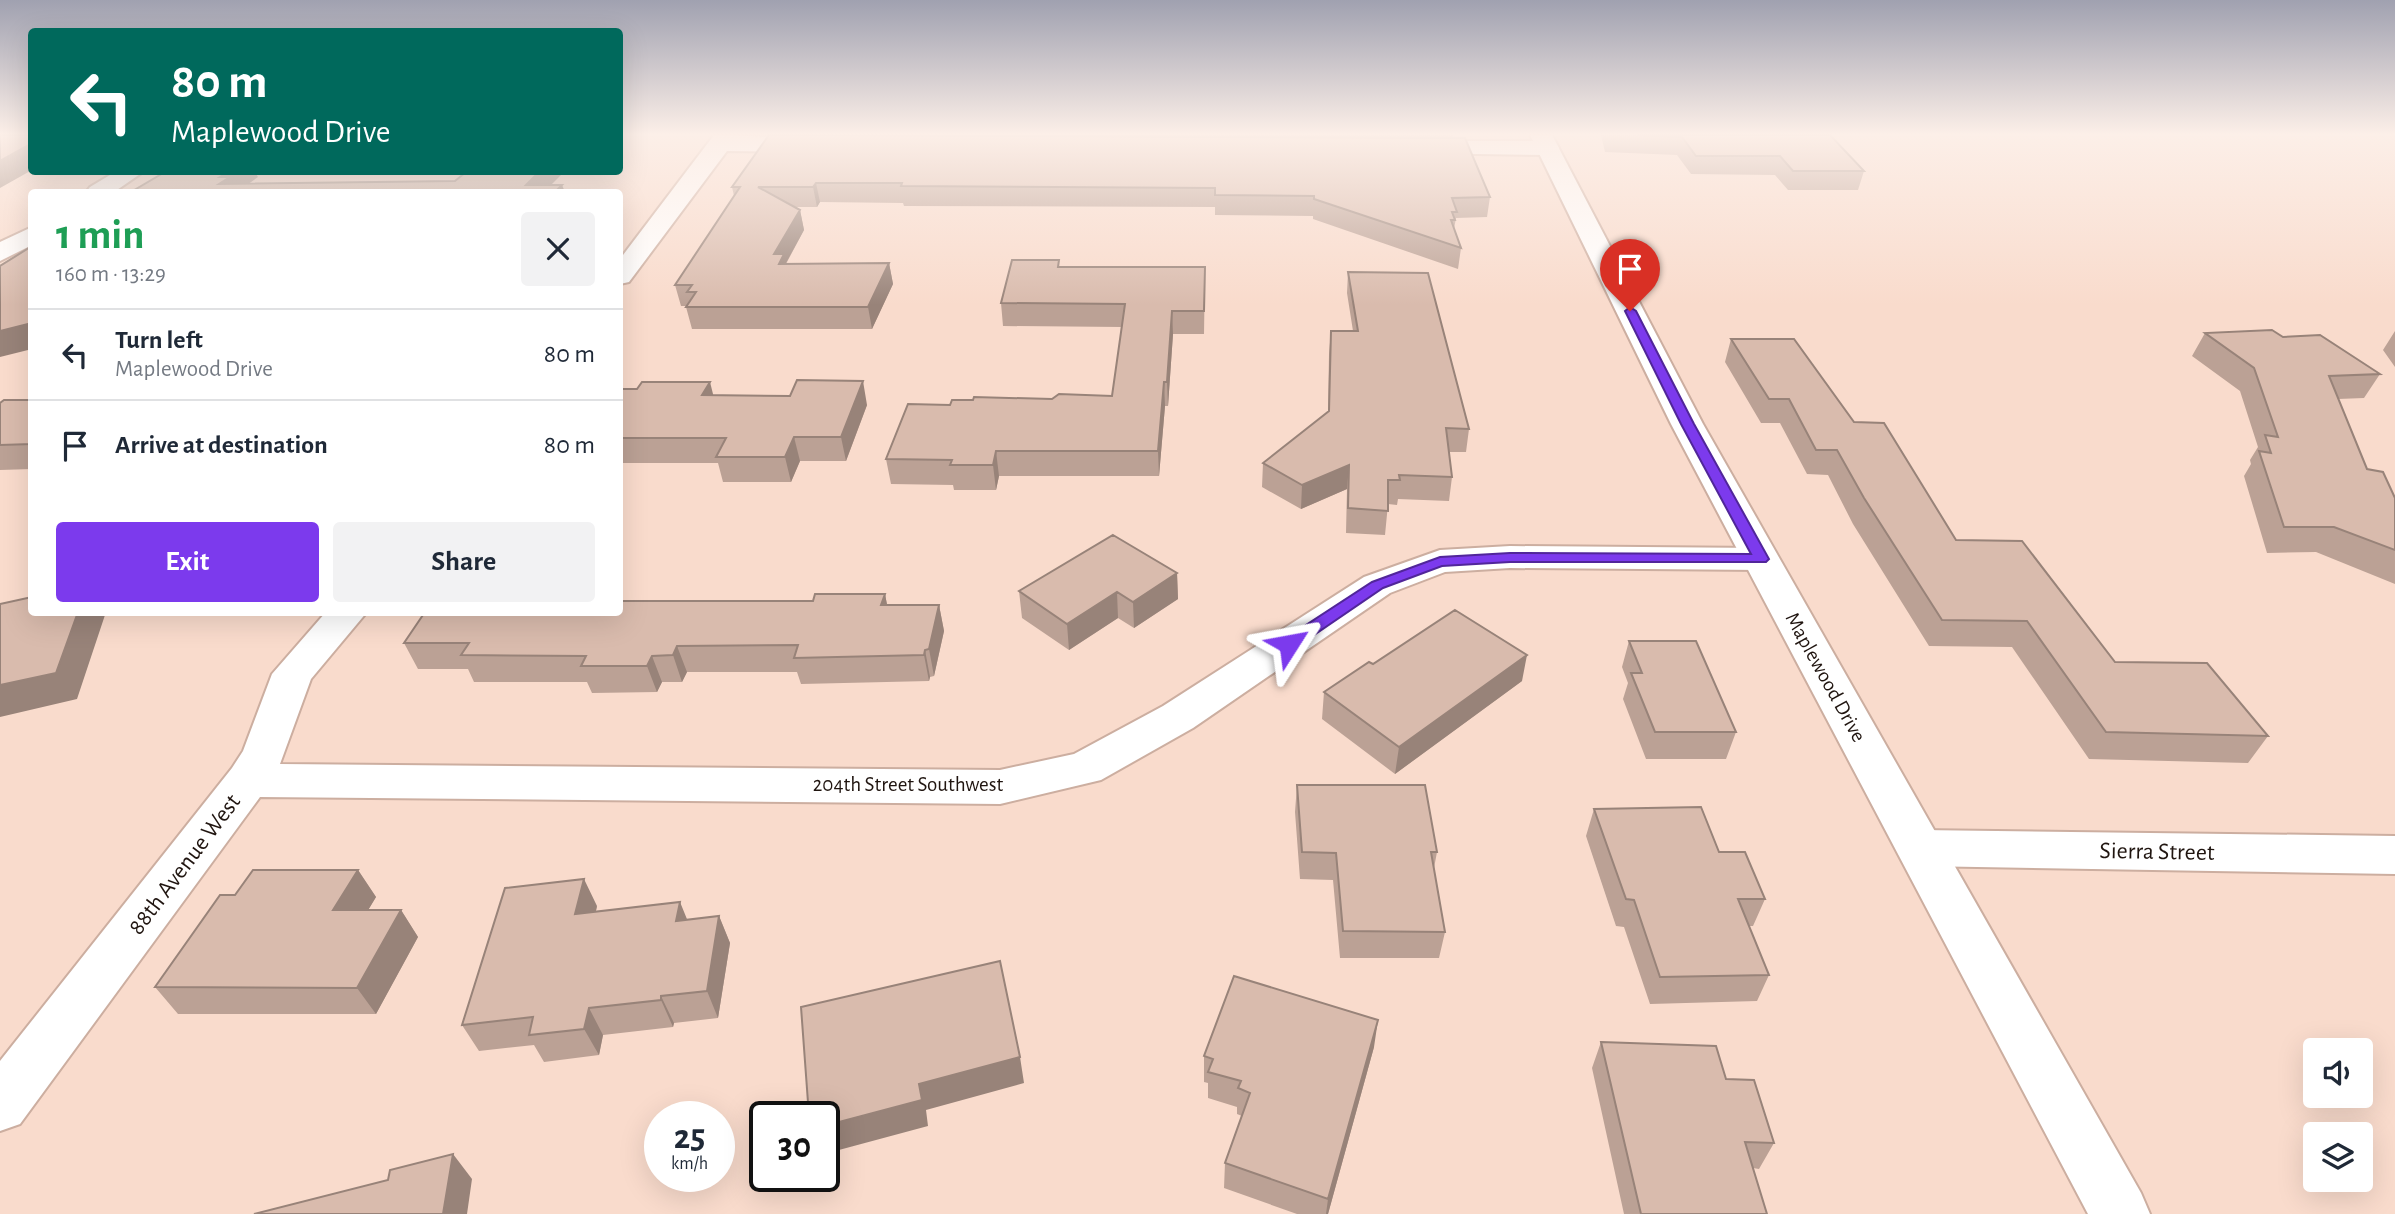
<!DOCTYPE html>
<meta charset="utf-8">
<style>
body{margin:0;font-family:"Alegreya Sans",sans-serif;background:#f2f2f3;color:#1f2937;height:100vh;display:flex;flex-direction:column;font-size:26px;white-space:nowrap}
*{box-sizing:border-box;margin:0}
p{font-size:23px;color:#747a83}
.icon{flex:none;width:38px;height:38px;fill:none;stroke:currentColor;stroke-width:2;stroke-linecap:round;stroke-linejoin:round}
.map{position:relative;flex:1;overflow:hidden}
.sheet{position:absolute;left:28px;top:189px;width:595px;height:427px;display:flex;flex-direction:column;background:#fff;border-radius:7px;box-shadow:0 7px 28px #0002}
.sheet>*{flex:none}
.guide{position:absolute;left:28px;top:28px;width:595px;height:147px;border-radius:7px;box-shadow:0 7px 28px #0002;background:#00695c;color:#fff;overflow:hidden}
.fabs{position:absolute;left:2303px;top:1038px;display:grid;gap:14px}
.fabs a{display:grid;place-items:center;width:70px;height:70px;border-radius:7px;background:#fff;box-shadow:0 7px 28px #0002;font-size:35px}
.speed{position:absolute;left:644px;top:1101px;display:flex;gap:14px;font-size:35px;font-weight:700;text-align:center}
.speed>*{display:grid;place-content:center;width:91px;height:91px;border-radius:50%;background:#fff;box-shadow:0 7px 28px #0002;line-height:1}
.speed small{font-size:18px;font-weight:400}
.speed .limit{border:4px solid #111;border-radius:10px;background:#fff;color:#111}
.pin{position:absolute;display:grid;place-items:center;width:60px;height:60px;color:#fff;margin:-72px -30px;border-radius:50% 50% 50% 0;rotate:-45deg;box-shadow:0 0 7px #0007}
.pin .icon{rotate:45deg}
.me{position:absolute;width:77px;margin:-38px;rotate:56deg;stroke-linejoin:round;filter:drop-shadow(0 0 5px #0008)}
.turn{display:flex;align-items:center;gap:24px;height:147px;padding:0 28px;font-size:32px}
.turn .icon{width:91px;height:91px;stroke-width:2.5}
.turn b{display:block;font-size:49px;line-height:60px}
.round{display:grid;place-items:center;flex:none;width:74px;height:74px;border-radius:7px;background:#f2f2f3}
.headline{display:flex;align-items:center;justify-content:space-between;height:119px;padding:0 28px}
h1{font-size:42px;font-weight:700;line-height:52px;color:#1e9e55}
.cta{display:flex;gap:14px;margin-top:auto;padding:14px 28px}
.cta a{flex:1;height:80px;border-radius:7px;background:#7c3aed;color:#fff;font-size:28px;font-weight:700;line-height:80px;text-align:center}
.cta a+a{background:#f2f2f3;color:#1f2937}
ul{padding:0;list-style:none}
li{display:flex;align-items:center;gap:21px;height:91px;padding:0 28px;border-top:2px solid #e0e1e3}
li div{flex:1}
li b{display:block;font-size:26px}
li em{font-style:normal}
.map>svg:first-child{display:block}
</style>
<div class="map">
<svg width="2395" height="1214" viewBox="0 0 2395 1214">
<rect width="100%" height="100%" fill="#f9dbcc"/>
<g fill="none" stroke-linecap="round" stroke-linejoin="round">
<g stroke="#ccaea0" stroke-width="4">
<path id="street" d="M714 135 815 138 823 140 826 145 823 150 815 152 727 151 629 282 620 284V259Z
M1417 141H1548L1556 143 1559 148 1556 153 1548 155 1409 153 1406 148 1409 143Z
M115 172H143L114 192H86L90 187Z
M32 227V245L0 261V242Z
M1510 546 1761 548 1774 551 1779 559 1774 567 1761 570 1510 568 1445 572 1390 593 1193 728 1101 780 1000 804 260 797 20 1124 0 1131V1061L232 768 243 751 272 674 326 612H367L311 679 280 764 1000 770 1074 754 1163 706 1364 577 1440 550Z
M1920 830 2395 836V874L1920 866 1903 861 1897 848 1903 835Z"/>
</g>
<g stroke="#ccaea0" stroke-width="4">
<path id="secondary" d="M1530 135H1552L1703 424 2141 1193 2150 1214H2088L1671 424Z"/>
</g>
<use href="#street" fill="#fff" fill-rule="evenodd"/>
<use href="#secondary" fill="#fff" fill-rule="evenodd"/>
</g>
<path fill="#bba195" d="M769 135 1490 197 1487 217 1456 218 1454 229 1461 248 1458 269 1313 219V216L1215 215V207L904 206 903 203 820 202 817 207H796L800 210 804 230 786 264 889 263 893 284 872 329H692L686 307 687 306H681L675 285 734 196 732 187Z
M813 135H1453V138Z
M1601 135H1830L1864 171 1858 190H1788L1775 175 1691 174 1677 155 1605 152Z
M1060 267H1205L1204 334H1173L1168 406H1165L1159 476H999L996 490H954L953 485 891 484 886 459 950 405 1112 396 1122 327 1003 326 1001 303Z
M1348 272 1469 429 1466 452H1449L1452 477 1449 501 1398 499 1397 505 1388 504 1385 535 1346 533 1347 489 1301 509 1262 487 1263 463 1328 412 1329 354 1331 331H1353L1347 293Z
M2395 331V367L2383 350Z
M2205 333 2283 337 2380 374 2364 398 2338 399 2367 469 2395 498V584L2316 552 2267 553 2244 476 2251 464 2250 460 2258 447 2240 391 2192 356Z
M1731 339 1854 422 1956 540 2115 662 2268 736 2248 763 2089 759 2012 647 1929 646 1853 524 1828 475 1807 474 1780 423H1761L1725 362Z
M620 389 713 395 867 405 846 461H800L791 482H723L718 463H620Z
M32 400V469L0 470V403Z
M1177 573 1178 599 1134 628 1118 618 1069 650 1022 618 1019 591Z
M885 594 887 605H939L944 631 934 676 930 677 929 681 801 684 797 672H687L682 682H662L657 692 592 693 587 682H474L468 669H418L404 643Z
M1629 641 1736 732 1726 759H1646L1623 699 1628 683 1622 667Z
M1522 681 1395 774 1322 719 1324 692Z
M1297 785 1437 852 1434 868 1445 932 1439 958H1340L1333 880 1300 879 1295 812Z
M1594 809 1719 852 1765 899 1753 926H1749L1769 975 1757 1001 1650 1004 1624 927 1616 926 1586 836Z
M358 870 376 897 368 910H401L418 937 376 1014H178L155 987 235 895Z
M597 906 596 911 688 920 719 916 730 943 718 1018 674 1023 673 1027 603 1035 599 1055 544 1062 534 1045 479 1051 462 1025Z
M1601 1042 1726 1079 1774 1143 1759 1169 1753 1168 1767 1214H1624L1592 1068Z
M1374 1047 1328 1214H1297L1224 1188 1225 1163 1242 1116 1237 1114V1107L1208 1098V1083L1204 1082V1056Z"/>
<path fill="#988379" d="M32 143V170L0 188V161Z
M228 172H255L258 177 237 192 219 184 220 177Z
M539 172H564L544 192 526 185Z
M816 183 820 202 817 207 813 187Z
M562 185 565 192H555Z
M800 210 804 230 786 263 788 275 784 285 774 254Z
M889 263 893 284 872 329 868 307Z
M1172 311 1173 334 1168 406 1167 382Z
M32 323V349L0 357V331Z
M863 381 867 405 846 461 841 437Z
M710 382 716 406 702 395Z
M1164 382 1165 406 1159 476 1158 451Z
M794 437 800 461 791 482 785 457Z
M996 451 999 476 996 490 993 465Z
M1349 465 1347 489 1301 509 1302 485Z
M1177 573 1178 599 1134 628 1133 602Z
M1117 592 1118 618 1069 650 1067 624Z
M885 594 890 620 881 605Z
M939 605 944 631 934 676 929 649Z
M78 612H106L77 699 0 717V685Z
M677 646 687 672 682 682 673 655Z
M925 650 930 677 929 681 924 655Z
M1527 655 1522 681 1395 774 1399 747Z
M652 656 662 682 657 692 647 666Z
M358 870 376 897 352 937 333 910Z
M584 879 597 906 589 940 575 914Z
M680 902 691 929 676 921Z
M401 910 418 937 376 1014 357 988Z
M719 916 730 943 718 1018 707 991Z
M661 996 674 1023 673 1027 661 1000Z
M589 1008 603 1035 599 1055 584 1029Z
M1378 1020 1374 1047 1328 1214H1326L1328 1199Z
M1020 1057 1024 1083 926 1110 928 1126 824 1154V1126L919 1084Z
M453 1154 472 1179 467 1214H443Z"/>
<path fill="#d9bbad" stroke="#988379" stroke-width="2" d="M0 135H32V143L0 161Z
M769 135 1465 138 1490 197 1452 198 1457 212H1452L1455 220H1451L1461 248 1314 199V196L1215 195V188L901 186 902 183H816L813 187H758L800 210 774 254H784L779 264 889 263 868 307H686L696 292H687L692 285H675L740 187H732Z
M1638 135H1830L1864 171H1793L1780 156H1696L1682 137Z
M165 172H228L220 177H230L219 184 455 181 466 172H539L526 185H562L555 192H131Z
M32 246V323L0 331V266Z
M1012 260H1059L1058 267H1205L1204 311H1172L1167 382H1164L1158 451H996L993 465H950L952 460 886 459 908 404 950 405 952 400H973L974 397 1052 399 1059 394 1112 396 1125 304 1001 303Z
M1348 272 1428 273 1469 429 1446 428 1452 477 1399 475 1400 480H1388V511L1348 508 1349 465 1302 485 1263 463 1329 411 1331 331H1358Z
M2272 330 2283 337 2320 335 2380 374 2329 376 2367 469 2383 472 2395 498V550L2334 527H2284L2259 451 2271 453 2265 435 2278 437 2254 368 2205 333Z
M1731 339H1794L1854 422 1884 423 1956 540 2022 541 2115 662 2207 663 2268 736 2106 732 2027 621 1942 620 1864 498 1837 450H1816L1789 399H1769Z
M797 380 863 381 841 437H794L785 457H716L726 438H620V389H637L642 382H710L702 395 790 396Z
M4 400H32V444L0 445V403Z
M1113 535 1177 573 1133 602 1117 592 1067 624 1019 591Z
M815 594H885L881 605H939L929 649 925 650 924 655 794 658 798 645 677 646 673 655 652 656 647 666H581L586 656 461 655 469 643H404L425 612H620V601H813Z
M32 597V612H78L56 673 0 685V604Z
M1455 610 1527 655 1399 747 1324 692 1369 662 1373 664Z
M1629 641H1696L1736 732H1655L1631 673H1642Z
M1297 785H1425L1437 852H1431L1445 932 1343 931 1336 853 1302 852Z
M1701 807 1719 852H1745L1765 899H1738L1769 975 1660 977 1634 900 1626 899 1594 809Z
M253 870H358L333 910H401L357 988 155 987 220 895H235Z
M584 879 575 914 680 902 676 921 719 916 707 991 661 996V1000L589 1008 584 1029 529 1035 533 1017 462 1025 505 888Z
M1000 961 1020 1057 919 1084 922 1100 824 1126V1116H809L801 1007Z
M1234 976 1378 1020 1328 1199 1225 1163 1250 1093 1238 1088 1241 1081 1208 1072 1213 1059 1204 1056Z
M1601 1042 1716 1046 1726 1079 1754 1080 1774 1143 1745 1142 1767 1214H1641Z
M453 1154 443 1214H254L388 1180 390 1170Z"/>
<linearGradient id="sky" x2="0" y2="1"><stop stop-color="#a0a1b0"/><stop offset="0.44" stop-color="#fcefe8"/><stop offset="1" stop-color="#fcefe8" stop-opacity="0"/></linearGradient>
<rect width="2395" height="305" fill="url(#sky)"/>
<path fill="#7c3aed" stroke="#51269a" stroke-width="2" d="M1630 307 1636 311 1694 424 1769 559 1766 562H1510L1442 566 1383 588 1295 648H1283L1280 644 1283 640 1372 582 1440 557 1510 553 1751 554 1681 424 1625 311Z"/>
<g text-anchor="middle" stroke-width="5" stroke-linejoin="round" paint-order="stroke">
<g font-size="21" fill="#201510" stroke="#fff">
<text transform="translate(1826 677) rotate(61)" y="7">Maplewood Drive</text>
<text x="908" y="791">204th Street Southwest</text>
</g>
<g font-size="24" fill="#201510" stroke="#fff">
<text transform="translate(2157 851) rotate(1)" y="8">Sierra Street</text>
<text transform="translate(184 864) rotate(-53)" y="8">88th Avenue West</text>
</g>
</g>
</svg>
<div class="fabs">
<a><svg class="icon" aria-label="sound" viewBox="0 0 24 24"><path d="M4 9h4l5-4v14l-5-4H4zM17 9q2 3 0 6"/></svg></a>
<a><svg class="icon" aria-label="layers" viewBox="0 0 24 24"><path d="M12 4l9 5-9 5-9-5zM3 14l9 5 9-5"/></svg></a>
</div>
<div class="speed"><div>25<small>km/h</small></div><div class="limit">30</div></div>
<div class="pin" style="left:1630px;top:311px;background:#d93025"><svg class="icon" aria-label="arrive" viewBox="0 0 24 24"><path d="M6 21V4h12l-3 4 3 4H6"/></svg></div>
<svg class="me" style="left:1289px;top:644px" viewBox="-20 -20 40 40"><path d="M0-17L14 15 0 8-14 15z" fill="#7c3aed" stroke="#fff" stroke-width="4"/></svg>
<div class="guide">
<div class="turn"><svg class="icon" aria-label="left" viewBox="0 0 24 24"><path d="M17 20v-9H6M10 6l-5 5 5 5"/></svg><div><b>80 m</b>Maplewood Drive</div></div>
</div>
<section class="sheet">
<div class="headline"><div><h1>1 min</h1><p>160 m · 13:29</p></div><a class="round"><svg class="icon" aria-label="close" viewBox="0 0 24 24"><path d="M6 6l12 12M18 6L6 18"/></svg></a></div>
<ul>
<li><svg class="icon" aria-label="left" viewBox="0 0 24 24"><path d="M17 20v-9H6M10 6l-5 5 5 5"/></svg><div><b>Turn left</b><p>Maplewood Drive</p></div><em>80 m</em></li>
<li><svg class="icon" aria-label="arrive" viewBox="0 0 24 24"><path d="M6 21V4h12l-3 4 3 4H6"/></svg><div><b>Arrive at destination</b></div><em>80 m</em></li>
</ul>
<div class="cta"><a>Exit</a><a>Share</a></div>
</section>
</div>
